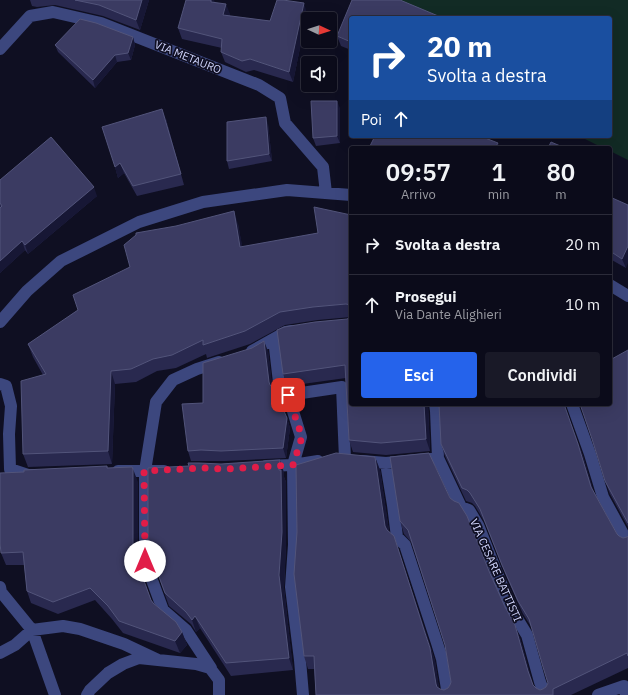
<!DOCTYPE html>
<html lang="it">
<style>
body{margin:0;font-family:"IBM Plex Sans",sans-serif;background:#191927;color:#f1f3f6;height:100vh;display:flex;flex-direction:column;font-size:15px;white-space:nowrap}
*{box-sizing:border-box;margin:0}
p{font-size:13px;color:#9a9ba2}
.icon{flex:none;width:22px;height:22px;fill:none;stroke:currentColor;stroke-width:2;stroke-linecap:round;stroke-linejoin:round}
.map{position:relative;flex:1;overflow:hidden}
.details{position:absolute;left:349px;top:146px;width:263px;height:260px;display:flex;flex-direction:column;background:#0b0b1a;border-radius:4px;box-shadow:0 4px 16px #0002,0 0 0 1px #2b2b39}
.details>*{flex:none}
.top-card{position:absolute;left:349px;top:16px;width:263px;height:122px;border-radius:4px;box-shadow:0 4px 16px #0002,0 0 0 1px #2b2b39;background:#1a4fa0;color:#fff;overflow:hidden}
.needle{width:26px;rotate:94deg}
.buttons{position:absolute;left:301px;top:12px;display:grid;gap:8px}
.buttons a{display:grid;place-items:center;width:36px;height:36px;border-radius:4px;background:#0b0b1a;box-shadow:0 4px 16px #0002,0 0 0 1px #2b2b39;font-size:20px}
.pin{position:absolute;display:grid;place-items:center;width:34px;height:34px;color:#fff;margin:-17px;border-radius:8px;box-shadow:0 2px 6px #0006}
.me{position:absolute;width:44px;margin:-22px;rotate:0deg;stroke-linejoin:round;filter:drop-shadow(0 0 3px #0008)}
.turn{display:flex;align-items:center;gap:14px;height:84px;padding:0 12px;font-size:18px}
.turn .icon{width:52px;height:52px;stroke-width:2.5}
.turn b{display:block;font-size:28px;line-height:34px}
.then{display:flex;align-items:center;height:38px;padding:0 12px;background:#0003;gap:8px;font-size:15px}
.eta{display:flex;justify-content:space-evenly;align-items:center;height:68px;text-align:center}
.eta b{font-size:24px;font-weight:600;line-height:28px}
.cta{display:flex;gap:8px;margin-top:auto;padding:8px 12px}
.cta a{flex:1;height:46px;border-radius:4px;background:#2563eb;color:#fff;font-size:16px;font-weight:600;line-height:46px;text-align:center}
.cta a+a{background:#191927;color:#f1f3f6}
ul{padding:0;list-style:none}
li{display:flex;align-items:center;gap:12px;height:60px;padding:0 12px;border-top:1px solid #2b2b39}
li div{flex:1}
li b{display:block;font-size:15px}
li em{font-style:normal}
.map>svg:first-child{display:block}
</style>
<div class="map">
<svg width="628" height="695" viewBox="0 0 628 695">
<rect width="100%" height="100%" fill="#0f0f22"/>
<path fill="#122b25" d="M357 0H628V160L610 151V148H603L579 136H610V18H369Z"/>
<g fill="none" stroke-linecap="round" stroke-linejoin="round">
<path stroke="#3c477e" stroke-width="12" d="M0 49 30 16 53 12 101 23 259 85 280 98 285 123 323 167 326 193
M610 285 628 296
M0 322 27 291 61 261 139 222 203 202 287 190 351 195
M274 339 280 391 288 395
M252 351 286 332 292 331
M0 384 6 386 11 406 9 434 10 469 28 475H34
M435 404 436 411 438 458 461 507 469 510 478 525 500 581 516 617 527 635 540 682 545 695
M572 404 590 454 603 497 628 543
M362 461 386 463 438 458
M386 463 393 505 397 537 405 545 437 643 442 659 448 695
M266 466 293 465 318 461
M118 471H145L156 402 173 380 197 369 219 362
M164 471H145V561L163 610 186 630 211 668
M0 587 1 592 32 630 15 645 0 653
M55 695 32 630 63 626 80 629 124 644 158 660
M87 695 90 690 108 673 123 664 139 658 196 664 210 668 219 680V695
M303 695 300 660 291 587 294 545 293 465 301 437 288 395 342 387 345 459
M598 695 624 686 626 695"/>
</g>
<path fill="#29294f" d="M30 0H149L140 30 103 16 55 5 37 7 32 6Z
M215 2 230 14V16L270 21 307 14 293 82 254 70 246 72 225 62 221 52 222 48 182 39 178 28Z
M351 18V50L341 46 337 36Z
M133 37 135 45 131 60 117 62 95 88 58 52 55 45Z
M340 108V143L316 146 313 138Z
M166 119 184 185 137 196 124 173 118 178 115 167Z
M268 124 272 161 229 169 227 161Z
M0 180 97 196 28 254 25 250 0 273Z
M610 197 626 268 610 259Z
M351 215V317L318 320 285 325 250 344 207 358 206 354 176 368 157 371 136 382 115 384 112 464 28 467 23 454 43 375 33 357 28 344 238 224 242 247 318 233Z
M347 319 351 404H428L430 451 386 455 353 452 349 440 346 378 288 386 283 374Z
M610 340 612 346H610Z
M628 350V527L610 494 605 481Z
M268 351 272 386 287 418 290 428 286 458 225 461H191L188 451 203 403Z
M565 407 583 456 593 490 617 534 619 536 623 538 627 537 628 536V668L571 695H316L314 669H308L304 656 375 457 380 470 389 531 398 549 430 645 435 661 439 688 440 689 444 690 448 688 450 685 451 682 445 645 411 542 404 534 400 521 450 498 489 571 505 607 520 638 533 685 536 688 540 690 543 689 546 687 548 683V681L532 628 523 614 507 578 484 521 475 506 472 503 466 501 445 456 441 444Z
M280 460 284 473V477L286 482V545L284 588 293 670 231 676 200 628 196 632 191 624 169 606 148 547 221 464Z
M107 466 108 468 138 482V563L151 600 182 632 187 645 180 653 123 633 112 619 95 600 58 614 31 603 27 591 24 565H6L1 553 24 472Z"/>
<path fill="#171735" d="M142 0H149L140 30 136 20Z
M211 0H214L216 4 211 2Z
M304 3 307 14 293 82 289 72Z
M226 4 230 14 227 25 223 15Z
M133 37 135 45 131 60 128 53Z
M115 55 117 62 95 88 93 80Z
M337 101 340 108V143L337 136Z
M162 109 166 119 184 185 181 174Z
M266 117 268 124 272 161 269 154Z
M498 143 500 148H495Z
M120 163 124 173 118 178 115 167Z
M94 187 97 196 28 254 25 245Z
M234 211 238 224 245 260 240 247Z
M22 241 25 250 0 273V261Z
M628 246V263L626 268 622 259Z
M264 341 268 351 273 392 269 382Z
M111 371 115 384 112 464 108 451Z
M424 404H428L430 451 426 439Z
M564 404H565V407L583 456 596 499Z
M287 418 290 428 286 458 283 448Z
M375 457 380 470 390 538 385 526Z
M280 460 284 473V477L286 482V545L284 588 293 670 289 658 279 575V470Z
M133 469 138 482V563L133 551Z
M394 536 435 661 440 695 436 684Z
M195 616 200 628 196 632 192 620Z
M515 625 520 638 533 684 528 671Z
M182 632 187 645 180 653 175 641Z"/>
<path fill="#3b3b62" stroke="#52547a" d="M75 0H142L136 20 99 5Z
M186 0H211V2L226 4 223 15 270 21 277 0H283L304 3 289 72 250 59 242 61 221 52 222 39 178 28Z
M352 0H400L443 18H351V42L337 36Z
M80 19 96 23 133 37 128 53 115 55 93 80 55 45Z
M311 101H337V136L313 138Z
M162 109 181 174 133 186 120 163 115 167 102 127Z
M266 117 269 154 227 161V122Z
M375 136H480L498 143 495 148H369Z
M51 137 94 187 25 245 22 241 0 261V208L2 206 0 203V180Z
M551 142 565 148H548Z
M610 197 628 205V246L622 259 610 251Z
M314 207 351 215V306L350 305 346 304 313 307 280 312 245 331 203 345V340L172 355 153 359 131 369 111 371 108 451 23 454 21 381 46 374 28 344 78 310 73 295 130 267 124 245 136 235V233L176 226 234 211 240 247 318 233Z
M351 317V404H424L426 439 381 443 349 440 345 365 283 374 277 330 284 327 315 322 347 319Z
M264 341 269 382 270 385 274 388 287 418 283 448 221 451 201 450 188 451 182 404 203 403V363L252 348Z
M628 350V523L605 481 592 439 580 404H610V360Z
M439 404H564L578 444 591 487 617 534 619 536 623 538 627 537 628 536V656L627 653 553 689V695H316L314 656H304L294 574 297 532 296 465 336 453 375 457 385 526 387 530 394 536 425 633 430 648 436 684 437 687 440 689 444 690 448 688 450 685 451 682 445 645 408 530 400 521 390 457 429 453 450 498 454 501 459 503 467 516 489 571 505 607 515 625 528 671 533 685 536 688 540 690 543 689 546 687 548 683 547 680 543 667 529 619 518 601 502 565 480 509 470 493 467 490 462 488 441 444Z
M280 460 279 470H281L282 532 279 575 289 658 226 663 195 616 192 620 186 612 165 593 148 547V468L189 466 188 463H199L221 464Z
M107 466V468L132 467 133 469V551L151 600 153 603 176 622 182 632 175 641 119 621 108 606 90 588 53 602 27 591 23 552 1 553 0 543V473L24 472V470Z"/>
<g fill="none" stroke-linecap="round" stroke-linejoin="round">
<path stroke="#e11d48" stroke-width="7" stroke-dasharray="0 12.6" d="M145 561 144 471 204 468 225 469 293 465 302 437 288 395"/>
</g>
<g text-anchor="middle" stroke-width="3.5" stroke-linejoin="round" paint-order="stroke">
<g font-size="11" fill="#d1d5fd" stroke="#0f0f22">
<text transform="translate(188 57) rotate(22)" y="4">VIA METAURO</text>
<text transform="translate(496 570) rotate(66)" y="4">VIA CESARE BATTISTI</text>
</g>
</g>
</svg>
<div class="buttons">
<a><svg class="needle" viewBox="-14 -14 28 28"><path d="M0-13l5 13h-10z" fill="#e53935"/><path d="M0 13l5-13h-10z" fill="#9a9ba2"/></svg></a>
<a><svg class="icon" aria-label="sound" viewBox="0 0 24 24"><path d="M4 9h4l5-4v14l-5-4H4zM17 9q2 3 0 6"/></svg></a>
</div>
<div class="pin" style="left:288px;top:395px;background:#d93025"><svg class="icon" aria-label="arrive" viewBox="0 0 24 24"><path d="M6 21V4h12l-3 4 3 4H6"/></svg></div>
<svg class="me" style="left:145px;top:561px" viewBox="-20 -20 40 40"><circle r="19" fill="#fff"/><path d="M0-13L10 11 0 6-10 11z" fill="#e11d48"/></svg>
<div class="top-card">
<div class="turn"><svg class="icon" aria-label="right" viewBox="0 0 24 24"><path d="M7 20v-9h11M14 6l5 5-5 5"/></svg><div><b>20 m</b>Svolta a destra</div></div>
<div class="then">Poi<svg class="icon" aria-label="ahead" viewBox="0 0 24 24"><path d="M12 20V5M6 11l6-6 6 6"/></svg></div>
</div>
<section class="details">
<div class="eta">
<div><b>09:57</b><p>Arrivo</p></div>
<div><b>1</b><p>min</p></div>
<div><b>80</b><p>m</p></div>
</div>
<ul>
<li><svg class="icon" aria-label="right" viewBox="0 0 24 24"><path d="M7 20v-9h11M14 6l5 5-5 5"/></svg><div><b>Svolta a destra</b></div><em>20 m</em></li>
<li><svg class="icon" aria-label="ahead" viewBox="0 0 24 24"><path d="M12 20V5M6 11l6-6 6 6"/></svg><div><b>Prosegui</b><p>Via Dante Alighieri</p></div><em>10 m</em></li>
</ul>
<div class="cta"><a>Esci</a><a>Condividi</a></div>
</section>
</div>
